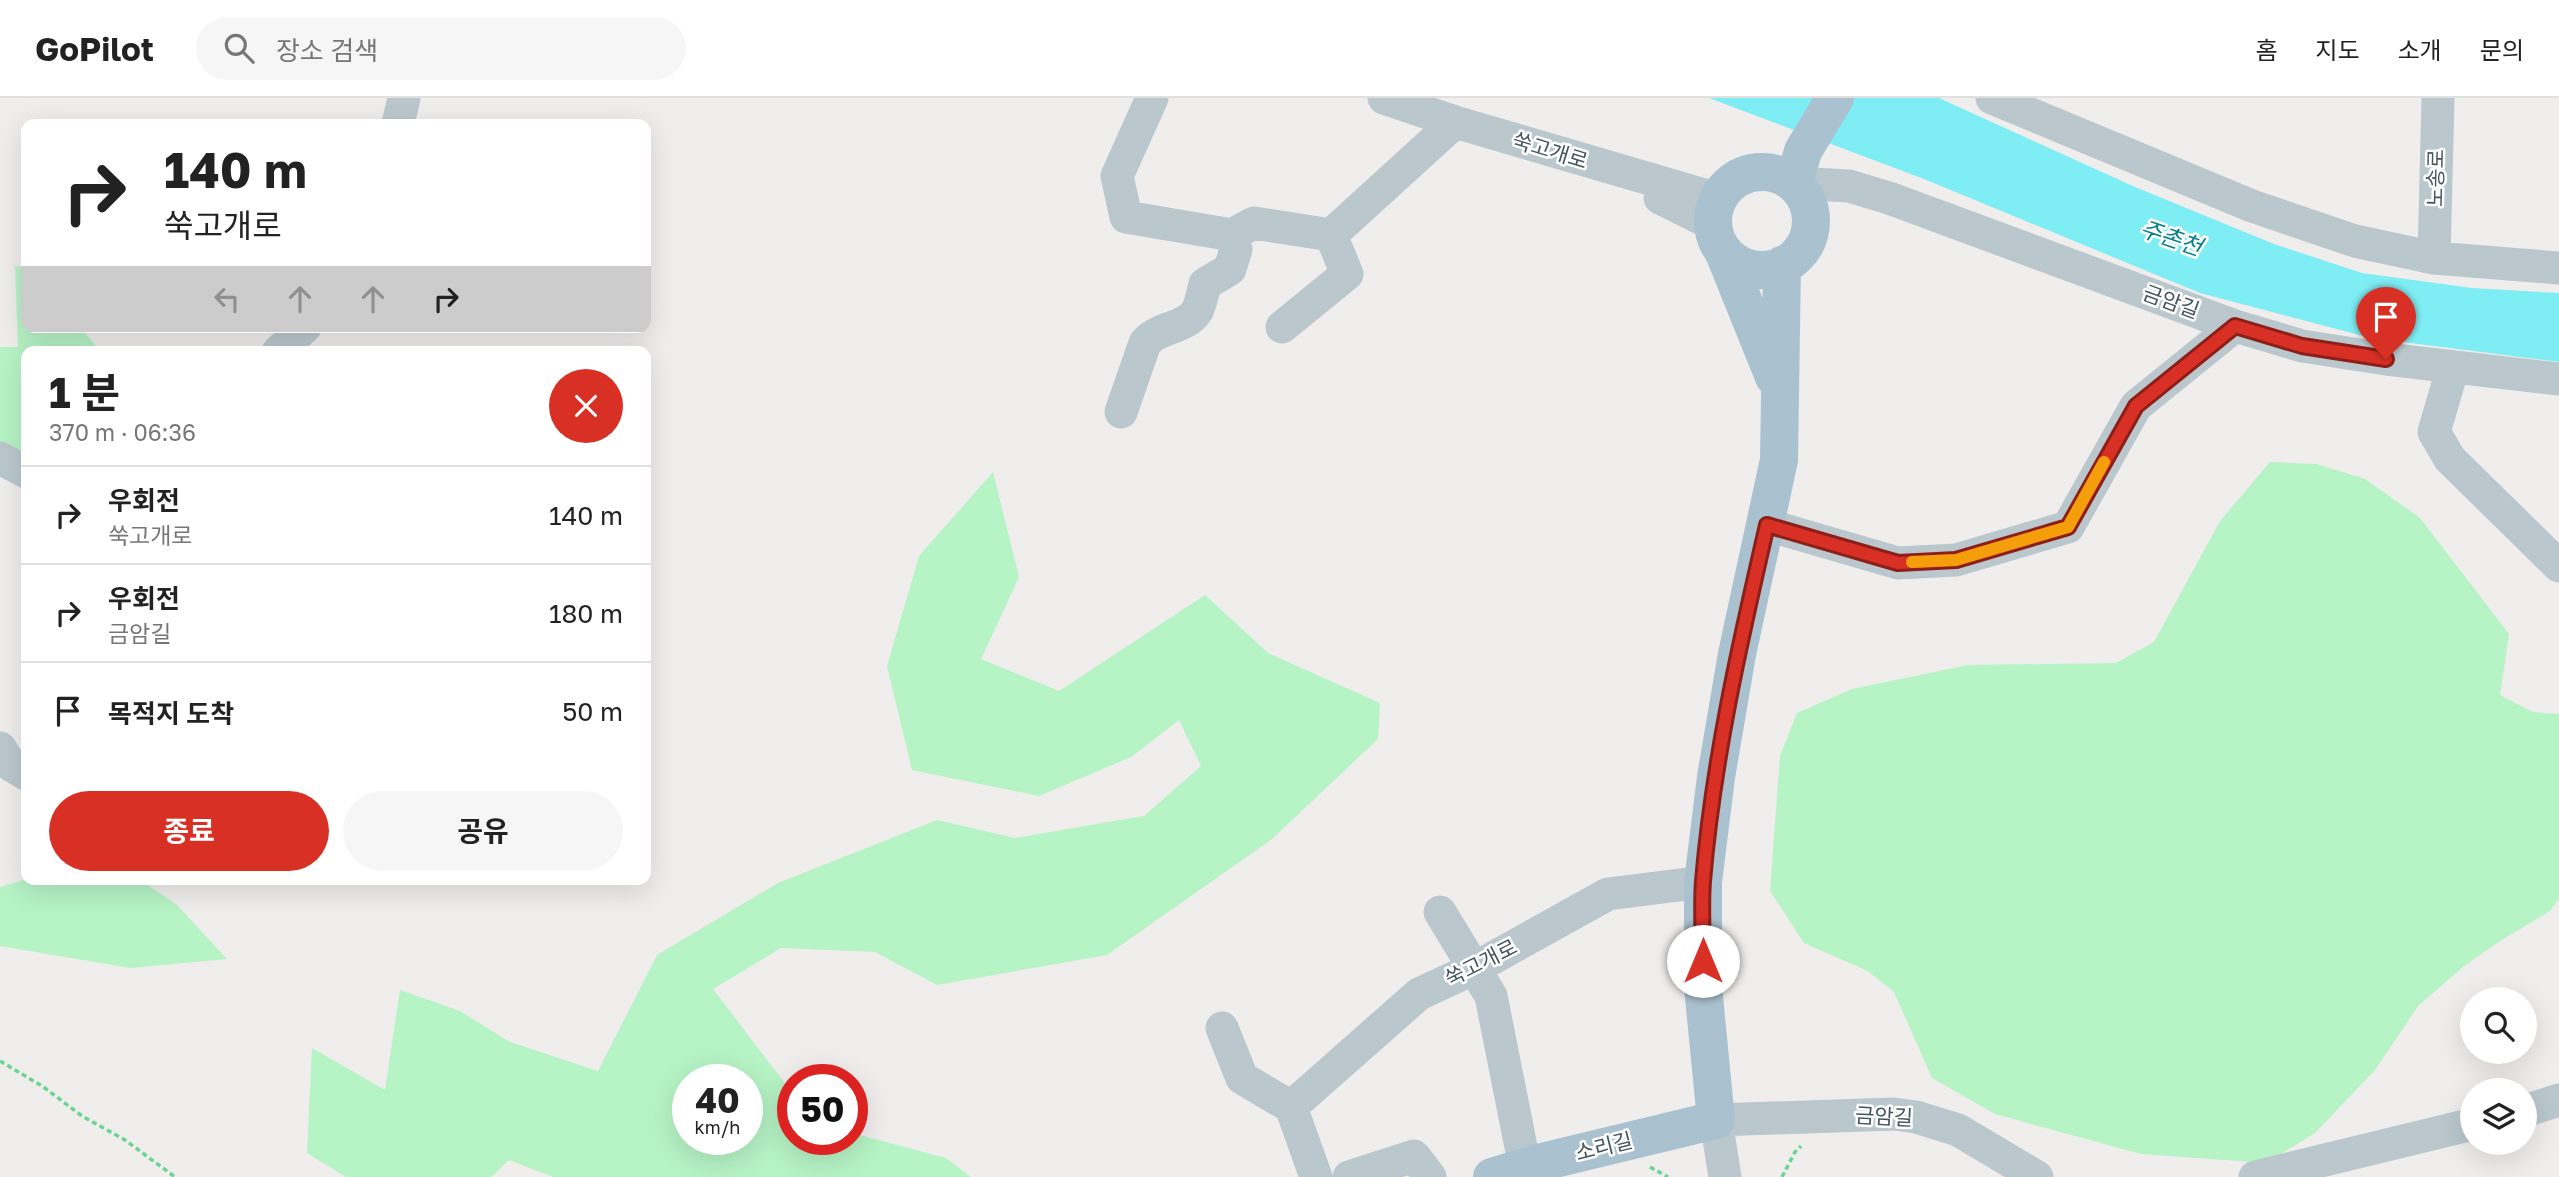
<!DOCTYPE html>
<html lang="ko">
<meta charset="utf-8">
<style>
body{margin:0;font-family:"Golos Text","Noto Sans KR",sans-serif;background:#f6f6f6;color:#222;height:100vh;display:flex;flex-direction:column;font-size:26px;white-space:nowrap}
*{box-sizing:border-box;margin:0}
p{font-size:23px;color:#767676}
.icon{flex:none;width:38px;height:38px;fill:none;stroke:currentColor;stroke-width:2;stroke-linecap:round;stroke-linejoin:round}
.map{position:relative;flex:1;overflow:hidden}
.side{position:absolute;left:21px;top:248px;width:630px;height:539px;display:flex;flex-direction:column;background:#fff;border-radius:14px;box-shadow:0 7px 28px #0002}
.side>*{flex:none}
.banner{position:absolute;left:21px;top:21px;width:630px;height:214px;border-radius:14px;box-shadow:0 7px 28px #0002;background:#fff;color:#222;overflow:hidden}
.fabs{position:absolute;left:2460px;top:889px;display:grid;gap:14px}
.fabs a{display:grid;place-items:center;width:77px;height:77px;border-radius:50%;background:#fff;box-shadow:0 7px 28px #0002;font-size:35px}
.speed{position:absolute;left:672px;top:966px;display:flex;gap:14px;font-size:35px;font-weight:700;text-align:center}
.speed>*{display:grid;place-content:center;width:91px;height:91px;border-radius:50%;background:#fff;box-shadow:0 7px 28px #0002;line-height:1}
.speed small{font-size:18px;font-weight:400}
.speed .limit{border:10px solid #d22;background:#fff;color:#111}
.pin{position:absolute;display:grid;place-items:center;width:60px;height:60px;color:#fff;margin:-72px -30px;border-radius:50% 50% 50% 0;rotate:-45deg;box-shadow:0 0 7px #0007}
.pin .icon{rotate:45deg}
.me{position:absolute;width:77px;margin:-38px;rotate:0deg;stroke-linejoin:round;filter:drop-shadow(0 0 5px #0008)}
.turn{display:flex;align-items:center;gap:24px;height:147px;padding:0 28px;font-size:32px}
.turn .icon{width:91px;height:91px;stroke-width:2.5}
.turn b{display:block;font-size:49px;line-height:60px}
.lanes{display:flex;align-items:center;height:66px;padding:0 28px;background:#0003;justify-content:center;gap:35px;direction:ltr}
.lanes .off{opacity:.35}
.round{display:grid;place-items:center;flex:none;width:74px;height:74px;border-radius:37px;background:#f6f6f6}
.head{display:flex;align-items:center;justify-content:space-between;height:119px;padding:0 28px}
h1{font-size:42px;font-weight:700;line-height:52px}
.cta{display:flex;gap:14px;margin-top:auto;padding:14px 28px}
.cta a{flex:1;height:80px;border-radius:42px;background:#d93025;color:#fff;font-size:28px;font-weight:700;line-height:80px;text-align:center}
.cta a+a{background:#f6f6f6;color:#222}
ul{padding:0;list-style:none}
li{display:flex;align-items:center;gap:21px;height:98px;padding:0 28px;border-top:2px solid #e0e0e0}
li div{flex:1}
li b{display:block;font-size:26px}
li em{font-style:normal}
header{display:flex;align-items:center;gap:42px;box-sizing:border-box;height:98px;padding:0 35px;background:#fff;border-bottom:2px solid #e0e0e0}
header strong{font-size:33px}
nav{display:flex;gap:38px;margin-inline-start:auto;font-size:24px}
.search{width:490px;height:63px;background:#f6f6f6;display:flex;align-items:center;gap:18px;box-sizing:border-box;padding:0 24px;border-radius:38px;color:#767676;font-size:26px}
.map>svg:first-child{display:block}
</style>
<header>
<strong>GoPilot</strong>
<div class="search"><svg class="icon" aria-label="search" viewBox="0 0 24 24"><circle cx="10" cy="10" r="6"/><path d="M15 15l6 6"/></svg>장소 검색</div>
<nav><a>홈</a><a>지도</a><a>소개</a><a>문의</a></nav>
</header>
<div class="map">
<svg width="2559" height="1079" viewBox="0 0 2559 1079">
<rect width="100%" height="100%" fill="#f0eded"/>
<path fill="#b6f3c5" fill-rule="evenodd" d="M15 168 26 170V229H80L101 254H26V373L0 356V249H18Z
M2270 364 2316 366 2365 381 2420 420 2509 536 2500 597 2533 614 2559 616V801L2550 813 2500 843 2464 868 2418 908 2375 972 2315 1035 2266 1065 2141 1056 1995 1016 1932 980 1894 894 1868 873 1804 845 1770 793 1780 658 1797 615 1852 591 1968 567 2116 565 2154 544 2220 423Z
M993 374 1019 479 981 561 1059 593 1205 497 1268 555 1380 605 1378 641 1272 741 1107 857 937 887 875 854 781 850 713 891 793 996V1041H852V1035L946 1060 971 1079H553L509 1062 491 1079H346L307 1055 312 950 385 992 400 892 460 913 510 944 598 973 657 857 778 785 937 722 1015 740 1144 718 1201 668 1179 622 1131 659 1039 698 912 672 887 568 919 458ZM688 982H747V1041H688Z
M26 781 140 782 177 807 227 861 130 870 0 848V789Z"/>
<path fill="#7fedf4" d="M1709 0H1939L2135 89 2274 146 2362 175 2472 190 2559 195V264L2371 240 2200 195 1924 81Z"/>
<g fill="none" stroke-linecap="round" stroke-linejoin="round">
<path stroke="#6bd491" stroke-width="3.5" stroke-dasharray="5 3.5" stroke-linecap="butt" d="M0 963 42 988 82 1018 125 1042 175 1079
M1650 1069 1668 1079
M1782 1079 1795 1054 1801 1048"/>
<path stroke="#bac8ce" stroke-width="33" d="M1152 0 1117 78 1126 119 1232 137 1254 125 1331 137
M1384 0 1455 24 1718 101
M1992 0 2252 108 2355 143 2434 160 2559 170
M398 26 404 0
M1794 85 1849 88 1889 100 2235 228 2302 248 2386 261 2559 281
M1660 100 1712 126
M2434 160 2438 0
M1282 229 1347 176 1331 137 1455 24
M278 254 305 229
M2453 269 2434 334 2450 361 2559 468
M1121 314 1145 245C1159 228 1186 231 1197 213 1201 205 1203 194 1205 186L1230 171 1236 151 1232 137
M0 360 26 374
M1767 427 1898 465 1956 462 2068 429 2136 308 2235 228
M0 650 11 667 26 676
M1440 814 1491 898 1525 1069
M1222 930 1242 980 1291 1009 1316 1079
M1291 1009 1419 896 1475 870 1608 796 1703 784
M2525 1013 2559 1002
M1349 1079 1414 1058 1430 1079
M1725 1079 1716 1022 1894 1016 1916 1019 1958 1032 2037 1079
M2255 1079 2473 1026"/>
<path stroke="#aac2cf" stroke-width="38" d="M1713 123a49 49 0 1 1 98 0a49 49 0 1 1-98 0Z
M1794 85 1803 53 1835 0
M1724 155 1774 279
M1492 1079 1538 1065 1716 1022 1703 889V784L1716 679 1737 556 1779 362 1782 167"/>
</g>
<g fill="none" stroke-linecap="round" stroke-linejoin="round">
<g stroke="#8d1f18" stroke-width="18">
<path id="route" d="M1703 863C1703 837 1701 809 1703 783 1713 663 1740 544 1767 427L1898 465 1956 462 2068 429 2136 308 2235 228 2302 248 2386 261"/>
</g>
<use href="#route" stroke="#d93025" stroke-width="12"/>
<path stroke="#f59e0b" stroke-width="12" d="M1912 464 1956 462 2068 429 2104 364"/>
</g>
<g text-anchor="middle" stroke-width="5" stroke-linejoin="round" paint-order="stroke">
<g font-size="21" fill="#44545c" stroke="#fff">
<text transform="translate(1550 53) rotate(17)" y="7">쑥고개로</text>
<text transform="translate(2436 80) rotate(-89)" y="7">노송로</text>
<text transform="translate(2171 204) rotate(20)" y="7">금암길</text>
<text transform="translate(1481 865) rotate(-27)" y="7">쑥고개로</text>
<text transform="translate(1884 1019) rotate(3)" y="7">금암길</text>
<text transform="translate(1604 1049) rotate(-14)" y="7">소리길</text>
</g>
<g font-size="23" font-style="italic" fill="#04828a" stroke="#fff">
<text transform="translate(2171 140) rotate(19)" y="8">주촌천</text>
</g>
</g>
</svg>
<div class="fabs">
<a><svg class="icon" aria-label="search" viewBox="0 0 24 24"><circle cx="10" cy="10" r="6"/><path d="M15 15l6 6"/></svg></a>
<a><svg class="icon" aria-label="layers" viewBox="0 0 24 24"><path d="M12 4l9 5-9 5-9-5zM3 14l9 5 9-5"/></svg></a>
</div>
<div class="speed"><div>40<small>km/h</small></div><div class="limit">50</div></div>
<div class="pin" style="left:2386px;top:261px;background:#d93025"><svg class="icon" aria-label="arrive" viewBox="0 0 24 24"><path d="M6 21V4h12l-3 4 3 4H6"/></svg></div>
<svg class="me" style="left:1703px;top:863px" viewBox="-20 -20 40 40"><circle r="19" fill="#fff"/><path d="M0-13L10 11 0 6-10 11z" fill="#d93025"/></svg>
<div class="banner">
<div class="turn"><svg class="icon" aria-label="right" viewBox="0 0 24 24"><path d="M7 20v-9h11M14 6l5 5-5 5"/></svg><div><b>140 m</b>쑥고개로</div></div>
<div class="lanes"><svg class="icon off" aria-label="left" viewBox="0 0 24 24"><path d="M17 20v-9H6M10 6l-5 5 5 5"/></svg><svg class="icon off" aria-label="ahead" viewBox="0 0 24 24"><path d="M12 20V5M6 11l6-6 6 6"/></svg><svg class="icon off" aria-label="ahead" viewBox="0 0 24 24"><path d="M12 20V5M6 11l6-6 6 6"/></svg><svg class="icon" aria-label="right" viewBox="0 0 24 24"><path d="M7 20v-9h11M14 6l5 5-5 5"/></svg></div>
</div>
<section class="side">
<div class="head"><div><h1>1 분</h1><p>370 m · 06:36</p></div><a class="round" style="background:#d93025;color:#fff"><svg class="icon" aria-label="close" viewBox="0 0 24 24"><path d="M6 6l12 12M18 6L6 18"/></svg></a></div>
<ul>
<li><svg class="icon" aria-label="right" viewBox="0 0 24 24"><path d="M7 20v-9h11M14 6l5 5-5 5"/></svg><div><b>우회전</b><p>쑥고개로</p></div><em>140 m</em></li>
<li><svg class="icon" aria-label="right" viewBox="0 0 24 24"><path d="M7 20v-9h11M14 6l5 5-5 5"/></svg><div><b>우회전</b><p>금암길</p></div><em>180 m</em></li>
<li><svg class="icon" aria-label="arrive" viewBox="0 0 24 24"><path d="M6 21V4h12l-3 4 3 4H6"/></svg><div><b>목적지 도착</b></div><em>50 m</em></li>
</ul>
<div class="cta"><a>종료</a><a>공유</a></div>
</section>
</div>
